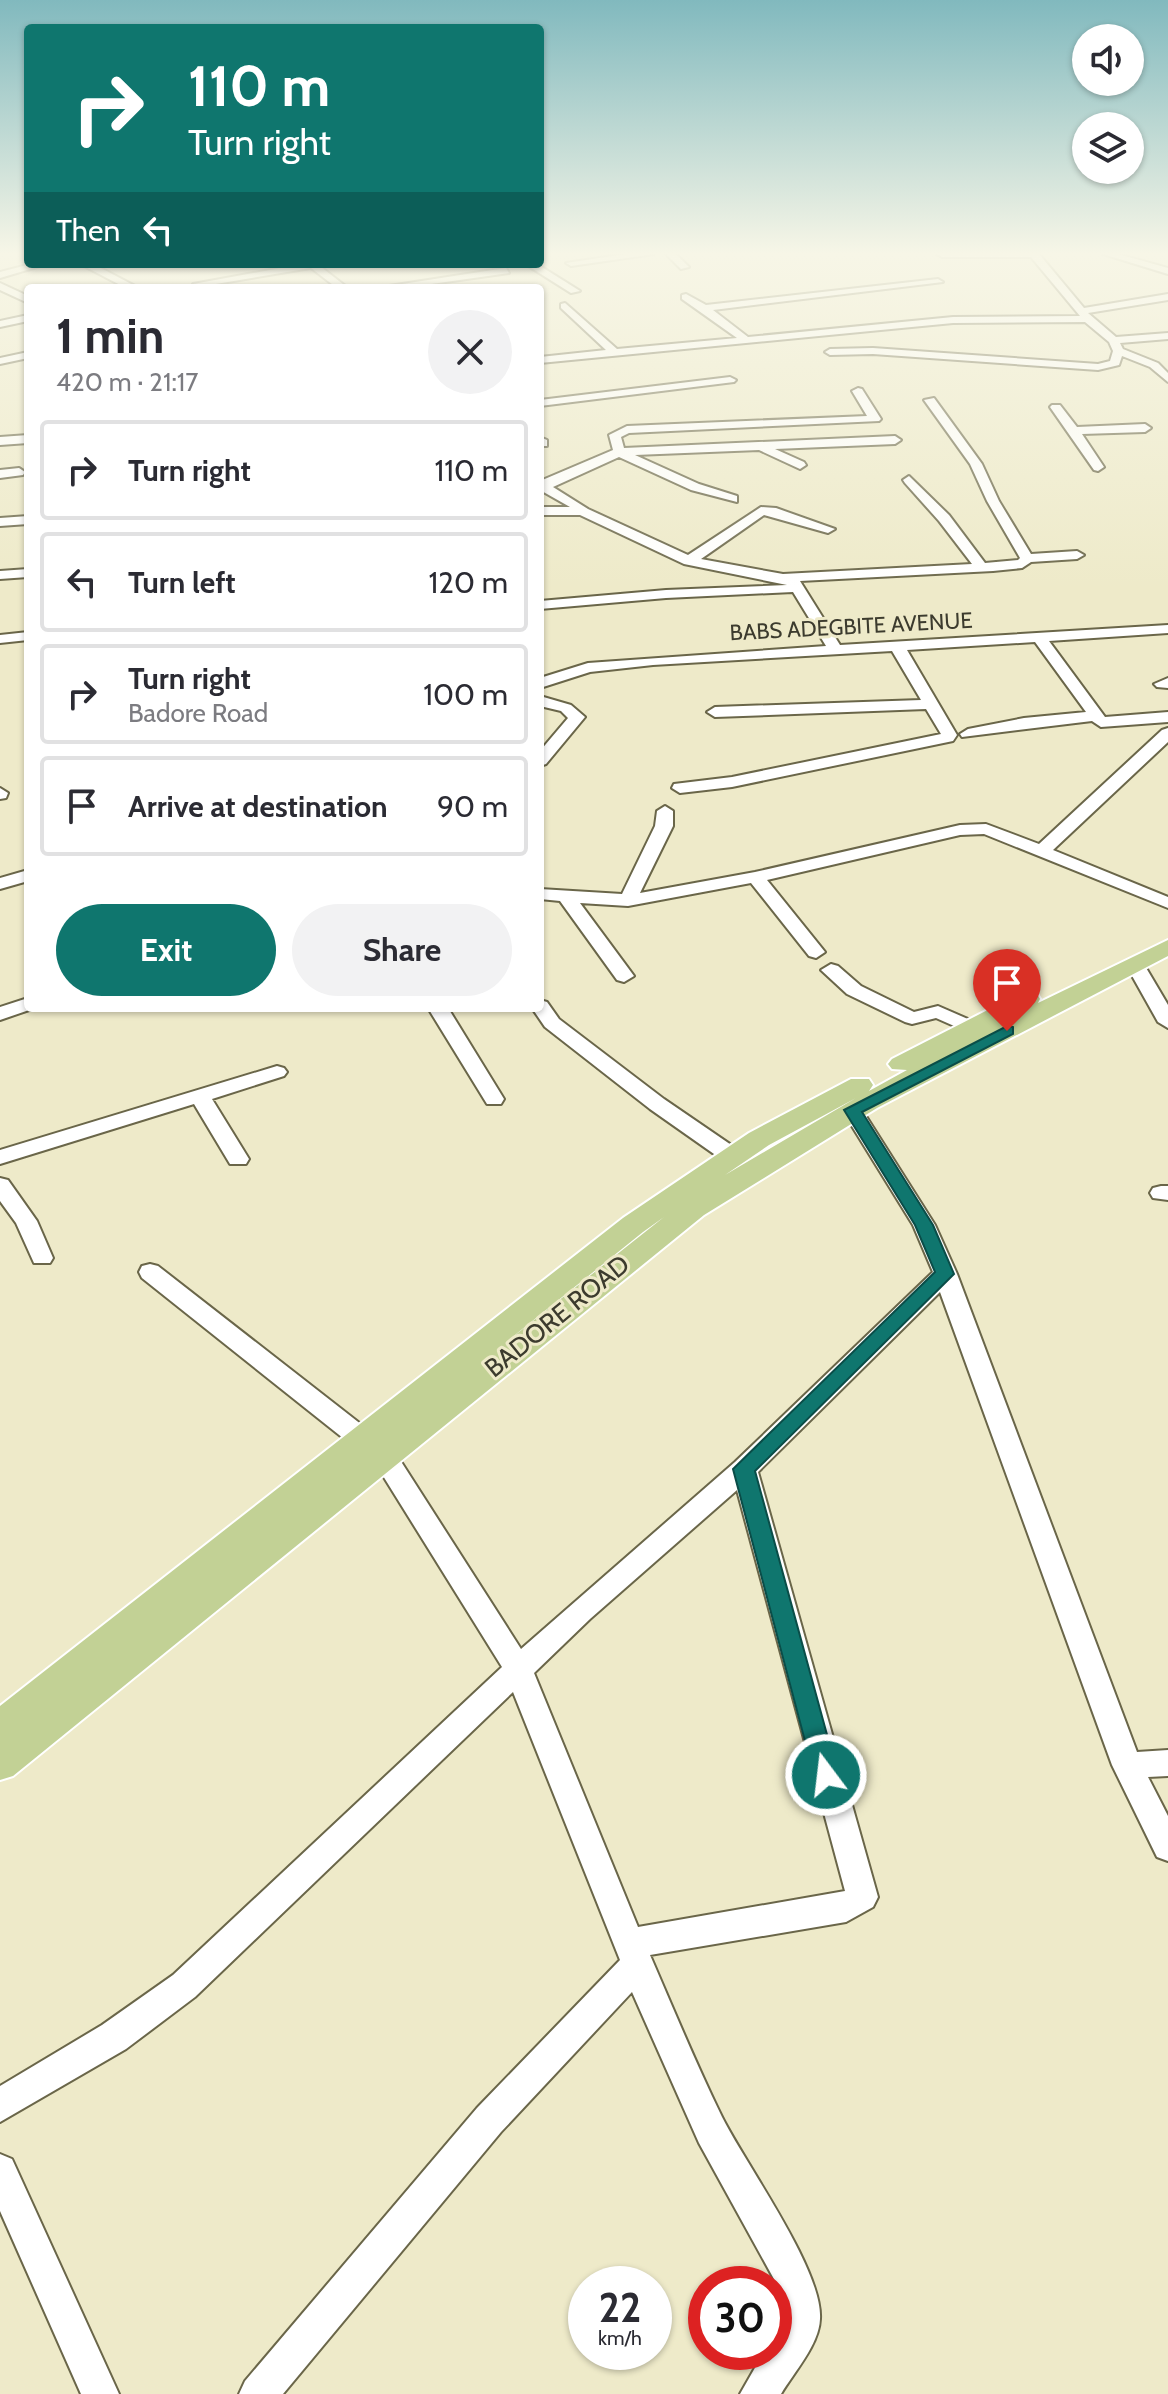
<!DOCTYPE html>
<meta charset="utf-8">
<style>
body{margin:0;font-family:Cabin,sans-serif;background:#f2f2f3;color:#2b2b33;height:100vh;display:flex;flex-direction:column;font-size:30px;white-space:nowrap}
*{box-sizing:border-box;margin:0}
p{font-size:26px;color:#7c7c81}
.icon{flex:none;width:44px;height:44px;fill:none;stroke:currentColor;stroke-width:2;stroke-linecap:round;stroke-linejoin:round}
.map{position:relative;flex:1;overflow:hidden}
.details{position:absolute;left:24px;top:284px;width:520px;height:728px;display:flex;flex-direction:column;background:#fff;border-radius:8px;box-shadow:0 2px 6px #0004}
.details>*{flex:none}
.banner{position:absolute;left:24px;top:24px;width:520px;height:244px;border-radius:8px;box-shadow:0 2px 6px #0004;background:#0f766e;color:#fff;overflow:hidden}
.buttons{position:absolute;left:1072px;top:24px;display:grid;gap:16px}
.buttons a{display:grid;place-items:center;width:72px;height:72px;border-radius:50%;background:#fff;box-shadow:0 2px 6px #0004;font-size:40px}
.speed{position:absolute;left:568px;top:2266px;display:flex;gap:16px;font-size:40px;font-weight:700;text-align:center}
.speed>*{display:grid;place-content:center;width:104px;height:104px;border-radius:50%;background:#fff;box-shadow:0 2px 6px #0004;line-height:1}
.speed small{font-size:20px;font-weight:400}
.speed .limit{border:12px solid #d22;background:#fff;color:#111}
.pin{position:absolute;display:grid;place-items:center;width:68px;height:68px;color:#fff;margin:-82px -34px;border-radius:50% 50% 50% 0;rotate:-45deg;box-shadow:0 0 8px #0007}
.pin .icon{rotate:45deg}
.me{position:absolute;width:88px;margin:-44px;rotate:345deg;stroke-linejoin:round;filter:drop-shadow(0 0 6px #0008)}
.turn{display:flex;align-items:center;gap:28px;height:168px;padding:0 32px;font-size:36px}
.turn .icon{width:104px;height:104px;stroke-width:2.5}
.turn b{display:block;font-size:56px;line-height:68px}
.then{display:flex;align-items:center;height:76px;padding:0 32px;background:#0003;gap:16px;font-size:30px}
.round{display:grid;place-items:center;flex:none;width:84px;height:84px;border-radius:42px;background:#f2f2f3}
.headline{display:flex;align-items:center;justify-content:space-between;height:136px;padding:0 32px}
h1{font-size:48px;font-weight:800;line-height:60px}
.button{display:flex;gap:16px;margin-top:auto;padding:16px 32px}
.button a{flex:1;height:92px;border-radius:48px;background:#0f766e;color:#fff;font-size:32px;font-weight:800;line-height:92px;text-align:center}
.button a+a{background:#f2f2f3;color:#2b2b33}
ul{padding:0;list-style:none}
li{display:flex;align-items:center;gap:24px;height:100px;margin:0 16px 12px;padding:0 16px;border:4px solid #e1e1e2;border-radius:8px}
li div{flex:1}
li b{display:block;font-size:30px}
li em{font-style:normal}
.map>svg:first-child{display:block}
</style>
<div class="map">
<svg width="1168" height="2394" viewBox="0 0 1168 2394">
<rect width="100%" height="100%" fill="#eeeac9"/>
<g fill="none" stroke-linecap="round" stroke-linejoin="round">
<g stroke="#6a6649" stroke-width="4">
<path id="minor" d="M626 254H654L571 266 566 263Z
M666 254H676L689 267 681 269Z
M937 254H1039L1084 308 1168 294V300L1088 313 1116 337 1168 333V339L1120 343 1123 349 1158 363 1168 373V382L1150 367 1122 356 1119 365 1098 370 873 354 830 355 825 352 830 349 873 348 1098 364 1110 361 1113 351 1109 342 1085 322 953 323 540 363V357L606 350 561 308V304L565 303 617 349 737 338 682 299V295L686 294 706 305 938 279 943 282 713 310 748 337 953 317 1080 316 1031 257H942Z
M1103 254H1118L1168 268V274Z
M31 264H47L0 278V272Z
M80 264H93L139 288H126Z
M303 264H326L321 267 348 288H337L311 268 198 287 193 284Z
M525 264H537L580 291 571 293Z
M506 268 509 273 403 288H376Z
M0 283 28 296V303L0 290Z
M28 315V321L0 327V321Z
M28 352V358L0 364V358Z
M730 377 736 380 734 382 540 406V400Z
M858 388 862 389 881 419 879 421 629 433 621 437 624 448 895 436 901 440 895 444 775 449 804 462 806 465 800 469 759 450 635 455 699 484 737 496V502L691 490 619 457 553 487 588 509 688 555 761 507 776 508 835 529 828 533 764 515 701 559 783 574 972 564 939 521 905 483 903 480 909 476 949 515 985 563 1018 560 1020 558 987 501 970 464 924 400 934 398 982 464 999 501 1031 554 1077 551 1084 555 1077 559 1031 562 1022 568 993 571 800 581 840 645 1168 625V633L1049 641 1105 717 1168 712V722L1101 727 1092 721 962 737 960 734 968 729 1024 718 1086 712 1035 642 907 650 957 735 953 741 732 787 680 793 672 788 674 784 732 777 941 734 926 709 715 717 707 712 715 707 921 700 892 651 653 665 590 672 540 688V678L588 663 826 646 793 592 666 598 540 609V601L666 590 787 585 684 564 580 515H540V507H570L540 490V481L613 450 609 435 627 426 867 416 852 391Z
M1052 405H1060L1077 427 1145 424 1151 428 1145 432 1082 434 1104 467 1098 471 1094 470 1050 407Z
M28 435V443L0 445V437Z
M540 437 547 440V446H540Z
M19 468 25 472 23 475 0 478V470Z
M28 516V524L0 526V518Z
M28 569V577L0 579V571Z
M28 632V640L0 643V635Z
M1168 678V688L1157 687 1154 684Z
M540 696 571 705 585 717 546 764 540 766V751L568 718 561 711 540 706Z
M1168 728V742L1053 850 1168 897V908L984 834 960 835 767 880 825 952 816 958 809 956 751 883 628 906 580 903 634 976 624 982 617 980 560 901 540 899V889L622 894 655 826 657 811 665 806 673 811V826L640 893 755 872 960 825 986 824 1039 844 1162 730Z
M0 788 8 793 6 798 0 799Z
M28 870V881L0 889V878Z
M1135 959 1142 961 1168 1005V1028L1158 1022 1126 965Z
M831 964 838 966 861 986 914 1012 938 1006 977 1023 980 1027 970 1033 936 1018 912 1024 905 1022 847 994 821 970Z
M28 998V1008H35L0 1020V1007Z
M540 1000 547 1002 559 1019 664 1099 740 1151 743 1156 740 1161H724L650 1109 545 1027 532 1008H540Z
M428 1008H448L504 1099 501 1104H487Z
M277 1066 284 1068 287 1072 284 1076 212 1099 249 1159 246 1164H230L194 1104 0 1164V1150Z
M852 1104 859 1105 935 1225 957 1274 1137 1752 1168 1750V1776L1148 1777 1168 1816V1861L1157 1857 1112 1765 940 1292 758 1472 878 1897 873 1907 846 1922 650 1955C673 2008 696 2064 722 2117 746 2165 823 2270 820 2319 819 2345 794 2372 781 2394H740L764 2352H774V2337L784 2319 780 2290 699 2143 632 1992 501 2132 283 2394H239L245 2381 477 2108 620 1960 513 1692 195 1997 126 2049 0 2122V2086L102 2025 173 1975 502 1667 375 1463 371 1456 375 1449 384 1446 393 1449 521 1649 735 1462 933 1272 913 1225 842 1110ZM737 1490 845 1891 638 1927 534 1673 590 1619Z
M0 1178 8 1180 37 1221 53 1258 50 1263H34L16 1223 0 1201Z
M1161 1186H1168V1200L1153 1198 1150 1193 1153 1188Z
M150 1264 158 1266 371 1432 375 1439 371 1446 362 1448 353 1446 142 1278 139 1272 142 1266Z
M0 2154 12 2159 119 2394H81L0 2211Z"/>
</g>
<g stroke="#fff" stroke-width="4">
<path id="major" d="M1168 940V956L877 1108 704 1215 13 1776 0 1780V1706L623 1218 749 1133 851 1079H869L873 1085 869 1091 907 1070 892 1069 888 1064 892 1059 1019 994H1037L1040 999 1038 1003ZM856 1098 725 1175 769 1145ZM664 1217 495 1351 643 1232Z"/>
</g>
<use href="#minor" fill="#fff" fill-rule="evenodd"/>
<use href="#major" fill="#c2d195" fill-rule="evenodd"/>
</g>
<linearGradient id="sky" x2="0" y2="1"><stop stop-color="#81b9be"/><stop offset="0.43" stop-color="#f7f6e7"/><stop offset="1" stop-color="#f7f6e7" stop-opacity="0"/></linearGradient>
<rect width="1168" height="589" fill="url(#sky)"/>
<path fill="#0f766e" stroke="#0a4d48" stroke-width="2" d="M1007 1026 1013 1027V1034L862 1112 933 1225 954 1274 755 1471 838 1775 835 1783 826 1786 817 1783 814 1775 733 1469 935 1272 915 1225 844 1110Z"/>
<g text-anchor="middle" stroke-width="6" stroke-linejoin="round" paint-order="stroke">
<g font-size="22" fill="#3c3b2e" stroke="#eeeac9">
<text transform="translate(851 626) rotate(-3)" y="8">BABS ADEGBITE AVENUE</text>
</g>
<g font-size="26" fill="#3c3b2e" stroke="#eeeac9">
<text transform="translate(557 1316) rotate(-39)" y="9">BADORE ROAD</text>
</g>
</g>
</svg>
<div class="buttons">
<a><svg class="icon" aria-label="sound" viewBox="0 0 24 24"><path d="M4 9h4l5-4v14l-5-4H4zM17 9q2 3 0 6"/></svg></a>
<a><svg class="icon" aria-label="layers" viewBox="0 0 24 24"><path d="M12 4l9 5-9 5-9-5zM3 14l9 5 9-5"/></svg></a>
</div>
<div class="speed"><div>22<small>km/h</small></div><div class="limit">30</div></div>
<div class="pin" style="left:1007px;top:1031px;background:#d93025"><svg class="icon" aria-label="arrive" viewBox="0 0 24 24"><path d="M6 21V4h12l-3 4 3 4H6"/></svg></div>
<svg class="me" style="left:826px;top:1775px" viewBox="-20 -20 40 40"><circle r="17" fill="#0f766e" stroke="#fff" stroke-width="3"/><path d="M0-11L8 9 0 5-8 9z" fill="#fff"/></svg>
<div class="banner">
<div class="turn"><svg class="icon" aria-label="right" viewBox="0 0 24 24"><path d="M7 20v-9h11M14 6l5 5-5 5"/></svg><div><b>110 m</b>Turn right</div></div>
<div class="then">Then<svg class="icon" aria-label="left" viewBox="0 0 24 24"><path d="M17 20v-9H6M10 6l-5 5 5 5"/></svg></div>
</div>
<section class="details">
<div class="headline"><div><h1>1 min</h1><p>420 m · 21:17</p></div><a class="round"><svg class="icon" aria-label="close" viewBox="0 0 24 24"><path d="M6 6l12 12M18 6L6 18"/></svg></a></div>
<ul>
<li><svg class="icon" aria-label="right" viewBox="0 0 24 24"><path d="M7 20v-9h11M14 6l5 5-5 5"/></svg><div><b>Turn right</b></div><em>110 m</em></li>
<li><svg class="icon" aria-label="left" viewBox="0 0 24 24"><path d="M17 20v-9H6M10 6l-5 5 5 5"/></svg><div><b>Turn left</b></div><em>120 m</em></li>
<li><svg class="icon" aria-label="right" viewBox="0 0 24 24"><path d="M7 20v-9h11M14 6l5 5-5 5"/></svg><div><b>Turn right</b><p>Badore Road</p></div><em>100 m</em></li>
<li><svg class="icon" aria-label="arrive" viewBox="0 0 24 24"><path d="M6 21V4h12l-3 4 3 4H6"/></svg><div><b>Arrive at destination</b></div><em>90 m</em></li>
</ul>
<div class="button"><a>Exit</a><a>Share</a></div>
</section>
</div>
